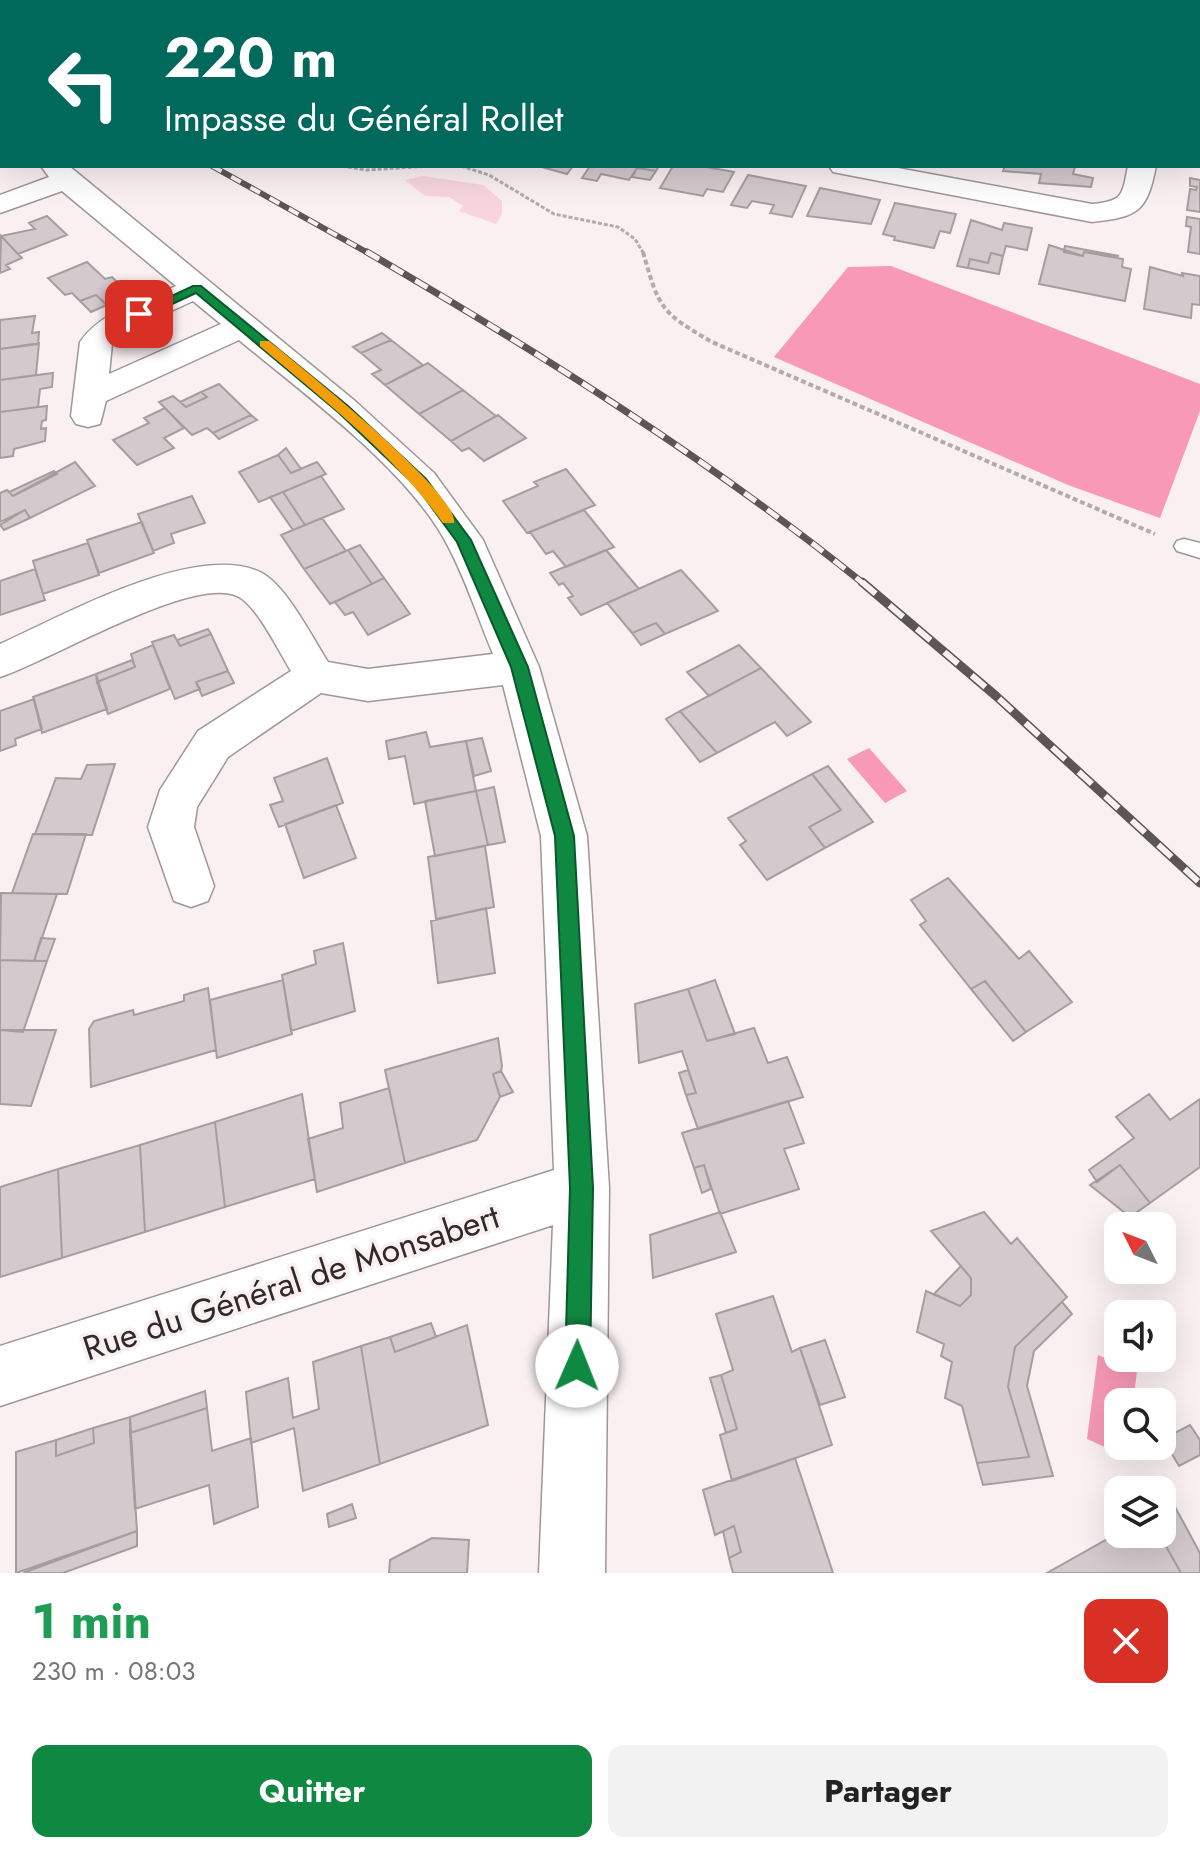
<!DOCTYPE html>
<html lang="fr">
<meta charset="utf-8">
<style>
body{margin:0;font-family:Jost,sans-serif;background:#f2f2f2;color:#222;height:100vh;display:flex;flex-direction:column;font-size:30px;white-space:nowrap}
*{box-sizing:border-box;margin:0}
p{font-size:26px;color:#767676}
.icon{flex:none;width:44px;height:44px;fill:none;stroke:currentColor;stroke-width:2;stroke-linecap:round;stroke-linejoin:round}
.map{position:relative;height:1573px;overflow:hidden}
.panel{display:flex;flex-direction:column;background:#fff;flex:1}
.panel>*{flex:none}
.guide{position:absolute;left:0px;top:0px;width:1200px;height:168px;box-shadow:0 8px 32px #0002;background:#00695c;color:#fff;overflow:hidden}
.needle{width:52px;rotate:312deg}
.fabs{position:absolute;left:1104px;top:1212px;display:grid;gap:16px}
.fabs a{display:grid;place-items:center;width:72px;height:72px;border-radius:16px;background:#fff;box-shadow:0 8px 32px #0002;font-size:40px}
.pin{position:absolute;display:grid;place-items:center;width:68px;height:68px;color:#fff;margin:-34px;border-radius:16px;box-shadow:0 4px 12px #0006}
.me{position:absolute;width:88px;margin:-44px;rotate:1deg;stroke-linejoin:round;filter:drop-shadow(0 0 6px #0008)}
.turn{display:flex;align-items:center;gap:28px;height:168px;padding:0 32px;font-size:36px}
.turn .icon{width:104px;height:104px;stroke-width:2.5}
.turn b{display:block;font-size:56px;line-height:68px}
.round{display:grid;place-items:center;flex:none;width:84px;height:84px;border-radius:16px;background:#f2f2f2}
.summary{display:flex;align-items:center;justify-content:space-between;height:136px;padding:0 32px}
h1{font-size:48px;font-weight:700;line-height:60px;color:#1e9e55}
.action{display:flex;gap:16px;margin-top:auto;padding:16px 32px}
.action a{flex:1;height:92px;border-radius:16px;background:#0f8842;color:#fff;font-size:32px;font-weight:700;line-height:92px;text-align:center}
.action a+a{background:#f2f2f2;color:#222}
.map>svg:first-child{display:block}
</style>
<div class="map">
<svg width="1200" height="1573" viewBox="0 0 1200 1573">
<rect width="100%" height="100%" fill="#faeff1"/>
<path fill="#f8d5de" d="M423 176 483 185 502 201V214L496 224 459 211 463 206 449 197 425 196 405 180Z"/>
<path fill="#f899b5" d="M891 266 1200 384V411L1160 518 1068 485 774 357 848 267Z
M869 748 907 791 885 803 847 759Z
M1098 1355 1137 1372 1133 1402H1118V1446H1128L1127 1457 1087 1439Z"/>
<path fill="#d4c9cc" stroke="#a79d9f" stroke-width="2" d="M538 166H537H573L567 174Z
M590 166H659L656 171 637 168 629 180 601 174 597 181 582 178Z
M673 166H701L734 172 723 192 707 189 703 196 660 188Z
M1005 166 1075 167 1073 174 1093 178 1091 187 1039 183 1041 174 1003 171Z
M637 168 656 171 650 180 632 177Z
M748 175 806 186 792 217 770 213 774 205 752 201 747 208 731 205Z
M1190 178 1200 180V212L1187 210 1190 189 1196 190 1197 187 1190 186Z
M820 188 880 200 871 224 807 216Z
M895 203 956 214 950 233 940 231 934 248 894 240 895 237 883 234Z
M47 216 67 235 18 254 1 236 35 229 29 223Z
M1187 217 1200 219V254L1188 252 1191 227 1186 226Z
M971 220 1002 230 1004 223 1032 228 1027 250 1006 246 1003 256 991 253 988 263 970 259 968 268 957 266Z
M1 236 22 258 6 265 10 269 0 273Z
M1049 245 1083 256 1084 252 1123 259 1122 267 1131 269 1125 301 1039 284Z
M1065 246 1119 256 1084 252 1083 256 1064 252Z
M991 253 1003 256 999 274 968 268 970 259 988 263Z
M87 262 105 279 112 277 131 295 107 305 96 295 80 301 72 293 65 295 48 278Z
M1150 267 1183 276 1182 273 1200 276V305L1192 304 1191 318 1144 309Z
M96 295 107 305 91 312 80 301Z
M35 316 32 333 39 332 38 344 0 349V320Z
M382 333 391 340 361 353 353 347Z
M391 340 423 365 385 385 372 374 381 370 361 353Z
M39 343 36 375 0 380V349Z
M428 363 463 390 419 414 385 385Z
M53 373 52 387 40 389 38 407 0 412V380Z
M219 384 251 415 213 433 207 428 192 435 159 402 173 396 186 407 207 397 201 392Z
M463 390 496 416 451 441 419 414Z
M201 392 207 397 186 407 180 402Z
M47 406 46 420 42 421 41 429 46 428 45 441 14 449 13 456 0 458V412Z
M165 408 184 428 164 438 174 448 137 465 113 440 149 423 144 418Z
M251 415 257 420 219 439 213 433Z
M498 415 526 438 484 461 469 448 462 451 451 441Z
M286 448 301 469 291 473 278 455Z
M278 455 291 473 317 462 326 474 259 502 239 472Z
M75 462 95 486 30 518 25 510 0 522V493L7 490 13 496Z
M566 469 595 505 527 533 503 501 538 486 534 482Z
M54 471 57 474 13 496 9 492Z
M321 476 344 509 305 525 283 492Z
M283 492 305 525 293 530 270 497Z
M192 496 205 523 171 534 174 543 153 551 138 514Z
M25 510 30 518 4 530 0 525Z
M584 510 614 547 566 567 553 551 546 554 530 532Z
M322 518 346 551 304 569 281 535Z
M142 522 154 553 99 573 87 540Z
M88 543 99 575 43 594 33 561Z
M360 545 384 578 372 584 348 550Z
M348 550 372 584 330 604 304 569Z
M606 550 639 589 581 615 568 598 573 596 563 583 559 585 550 573Z
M35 569 45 600 0 615V581Z
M681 570 718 611 665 634 656 623 632 633 607 603Z
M384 578 410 614 368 635 353 612 345 615 335 602Z
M656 623 665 634 641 645 632 633Z
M208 629 211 634 180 646 177 640Z
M211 634 228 671 196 682 200 689 175 699 152 642 174 635 180 646Z
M153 645 170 689 108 714 97 682 135 667 131 654Z
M739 645 761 668 709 696 687 672Z
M132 660 135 667 97 682 96 674Z
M761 668 811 722 787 736 775 722 717 753 680 711Z
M228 671 234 683 202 696 196 682Z
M96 674 107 709 42 733 33 697Z
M34 699 42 729 15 739 16 745 0 751V711Z
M680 711 717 753 700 762 666 719Z
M426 732 430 747 466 741 476 791 414 804 405 756 389 759 386 741Z
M482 738 491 771 474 776 466 741Z
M327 758 343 803 279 827 270 805 283 801 274 778Z
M115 764 92 835 35 834 56 778 81 779 87 765Z
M828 766 873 822 825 848 809 827 841 810 812 774Z
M812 774 841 810 809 827 825 848 767 880 740 845 746 841 728 818Z
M494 787 505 842 488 845 476 791Z
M476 791 488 845 435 856 425 801Z
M336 805 356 858 304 878 285 824Z
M33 834H86L67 894 12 893Z
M485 846 494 907 436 919 428 857Z
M948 878 1019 959 1029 951 1072 1002 1026 1032 985 981 971 989 920 925 926 921 911 900Z
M1 893 57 894 34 961 0 960Z
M486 908 495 973 438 983 431 921Z
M41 938 55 939 47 961H34Z
M343 943 355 1011 291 1031 282 975 316 964 314 951Z
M0 960 47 961 23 1032 0 1030Z
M283 980 292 1034 217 1058 210 1000Z
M715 980 735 1034 707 1041 688 989Z
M985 981 1026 1032 1013 1041 971 989Z
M208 988 216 1050 91 1087 89 1029 94 1021 133 1010 134 1015 184 1001V995Z
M688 989 707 1041 754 1028 768 1063 787 1057 803 1097 698 1129 686 1095 696 1093 682 1051 639 1063 635 1004Z
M0 1030H56L31 1106 0 1104Z
M498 1038 502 1066 501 1071 493 1074 500 1097 477 1140 405 1163 385 1070Z
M688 1070 696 1093 686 1095 679 1073Z
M501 1071 513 1092 500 1097 493 1074Z
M389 1088 405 1163 317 1192 308 1139 343 1128 340 1103Z
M302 1094 315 1179 225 1207 215 1122Z
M1149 1094 1170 1120 1200 1099V1167L1150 1203 1120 1165 1097 1182 1089 1170 1134 1138 1116 1117Z
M788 1101 804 1143 784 1149 799 1189 720 1214 704 1165 694 1168 682 1133Z
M215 1122 225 1207 145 1232 140 1145Z
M140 1145 145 1232 62 1258 58 1169Z
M704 1165 711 1189 702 1193 694 1168Z
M1120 1165 1150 1203 1130 1217 1090 1185Z
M58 1169 62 1258 0 1277V1187Z
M720 1212 736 1252 653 1278 650 1235Z
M984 1212 1011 1244 1017 1238 1067 1297 1015 1347 1008 1387 1029 1457 977 1463 962 1406 945 1398 952 1362 941 1356 944 1344 917 1332 926 1291 960 1306 971 1295V1278L931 1231Z
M961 1266 971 1278V1295L960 1306 934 1294Z
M773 1296 792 1352 800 1348 832 1445 732 1481 720 1435 737 1429 721 1375 733 1370 716 1314Z
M1062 1302 1072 1314 1034 1351 1027 1386 1053 1476 983 1485 977 1463 1029 1457 1008 1387 1015 1347Z
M431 1323 436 1337 395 1352 390 1337Z
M467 1325 488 1425 380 1464 361 1346 390 1337 395 1352Z
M825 1340 845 1397 820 1405 800 1348Z
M361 1346 380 1464 303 1491 294 1428 251 1443 246 1392 288 1378 293 1418 319 1409 313 1362Z
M721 1375 737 1429 726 1433 710 1378Z
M205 1391 207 1408 130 1433V1417Z
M207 1408 212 1451 251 1438 258 1507 214 1524 209 1485 135 1509 130 1433Z
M130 1417 137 1531 16 1573V1452L56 1440V1456L94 1443 93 1428Z
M1190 1425 1200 1440V1455L1179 1466 1163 1439Z
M93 1428 94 1443 56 1456V1440Z
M795 1458 833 1573H733L729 1558 741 1552 734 1526 715 1535 703 1490Z
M1168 1494 1200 1553V1573H1181L1159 1534H1162V1498Z
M352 1504 356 1518 329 1527 327 1514Z
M734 1526 741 1552 729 1558 723 1531Z
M137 1531V1546L63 1573H23Z
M1118 1533 1159 1534 1181 1573H1047Z
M432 1538 469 1540 467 1573H389L390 1560Z"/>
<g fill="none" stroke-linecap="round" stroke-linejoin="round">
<g stroke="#9f9698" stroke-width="3">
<path id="service" d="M1184 539 1200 543V558L1177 551 1174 546 1177 541Z"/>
</g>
<g stroke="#9f9698" stroke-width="3">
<path id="minor" d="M146 0H172L173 2H147Z
M639 0H672L673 2H640Z
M1198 78H1200V94H1198Z
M0 109 2 110V127L0 126Z
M41 166H69L355 401 434 473 483 540 539 667 587 836 609 1188 605 1573H539L553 1225 0 1406V1346L554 1170 541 836 503 685 368 701 321 693 228 757 197 807 194 827 214 886 208 901 191 907 174 901 148 827 160 790 198 731 291 671C279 652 257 605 237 596 192 575 50 661 0 677V644C63 616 197 540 262 573 287 587 312 637 328 662L368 669 493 654C478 618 466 580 448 546 409 470 305 395 239 340L106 401 100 424 88 427 76 424 71 416 80 342C101 311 143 301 176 286L62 191 0 213V195L49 177ZM193 301 221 324 109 374 112 344 121 334Z
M829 166H887L1092 204C1124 201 1122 195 1128 166H1156C1147 212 1138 217 1092 222L843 174 833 172Z"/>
</g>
<path stroke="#b2aaab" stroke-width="3" stroke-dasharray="4 2" stroke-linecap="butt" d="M342 166 366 170 432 166
M461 166 489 175 554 214 618 227 635 239 644 254"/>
<path stroke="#b2aaab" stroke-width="4" stroke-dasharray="5 3" stroke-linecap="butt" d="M643 252C659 308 660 312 712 342L1155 534"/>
<use href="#service" fill="#fff" fill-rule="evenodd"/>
<use href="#minor" fill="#fff" fill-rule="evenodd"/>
<g stroke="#5b5556" stroke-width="6">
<path id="rail-far2" d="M212 166 370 254"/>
</g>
<g stroke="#5b5556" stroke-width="7">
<path id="rail-far1" d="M367 252C540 353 709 459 864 584"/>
</g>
<g stroke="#5b5556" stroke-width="9">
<path id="rail" d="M862 582 996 696 1200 883"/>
</g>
<use href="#rail-far2" stroke="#faeff1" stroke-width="4" stroke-dasharray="11" stroke-linecap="butt"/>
<use href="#rail-far1" stroke="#faeff1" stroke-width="5" stroke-dasharray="14" stroke-linecap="butt"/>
<use href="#rail" stroke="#faeff1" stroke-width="6" stroke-dasharray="18" stroke-linecap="butt"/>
</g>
<path fill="#0f8842" stroke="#0a582b" stroke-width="2" d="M193 286H201L348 406 426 479 471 540 528 667 574 836 593 1188 590 1366 586 1375 577 1378 568 1375 565 1366 570 1188 555 836 511 667 457 542 416 486 338 412 196 293 144 317 133 314Z"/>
<path fill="#f59e0b" d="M260 341H269C297 364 460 494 454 523H443C393 454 325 401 260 346Z"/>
<g text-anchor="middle" stroke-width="7" stroke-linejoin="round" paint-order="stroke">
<g font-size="34" fill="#2e2a2b" stroke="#faeff1">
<text transform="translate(291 1282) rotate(-18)" y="12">Rue du Général de Monsabert</text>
</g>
</g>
</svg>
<div class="fabs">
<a><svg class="needle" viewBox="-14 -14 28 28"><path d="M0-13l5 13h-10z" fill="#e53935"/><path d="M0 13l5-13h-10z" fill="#767676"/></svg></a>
<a><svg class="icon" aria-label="sound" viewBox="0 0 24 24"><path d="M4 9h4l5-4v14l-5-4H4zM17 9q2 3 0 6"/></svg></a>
<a><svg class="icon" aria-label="search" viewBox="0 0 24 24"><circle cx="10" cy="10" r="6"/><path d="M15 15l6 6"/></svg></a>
<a><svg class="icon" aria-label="layers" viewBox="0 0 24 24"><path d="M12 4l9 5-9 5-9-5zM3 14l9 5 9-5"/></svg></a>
</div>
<div class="pin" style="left:139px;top:314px;background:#d93025"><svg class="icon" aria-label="arrive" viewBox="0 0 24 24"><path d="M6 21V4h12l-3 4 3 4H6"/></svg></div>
<svg class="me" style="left:577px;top:1366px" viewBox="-20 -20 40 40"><circle r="19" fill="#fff"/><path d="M0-13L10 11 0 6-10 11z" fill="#0f8842"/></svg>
<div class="guide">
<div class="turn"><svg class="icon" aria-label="left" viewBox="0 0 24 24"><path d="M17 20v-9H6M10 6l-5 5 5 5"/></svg><div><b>220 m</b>Impasse du Général Rollet</div></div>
</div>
</div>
<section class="panel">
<div class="summary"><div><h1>1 min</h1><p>230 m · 08:03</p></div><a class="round" style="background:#d93025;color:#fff"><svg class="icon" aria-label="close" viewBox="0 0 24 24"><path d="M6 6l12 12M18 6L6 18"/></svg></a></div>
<div class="action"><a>Quitter</a><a>Partager</a></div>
</section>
